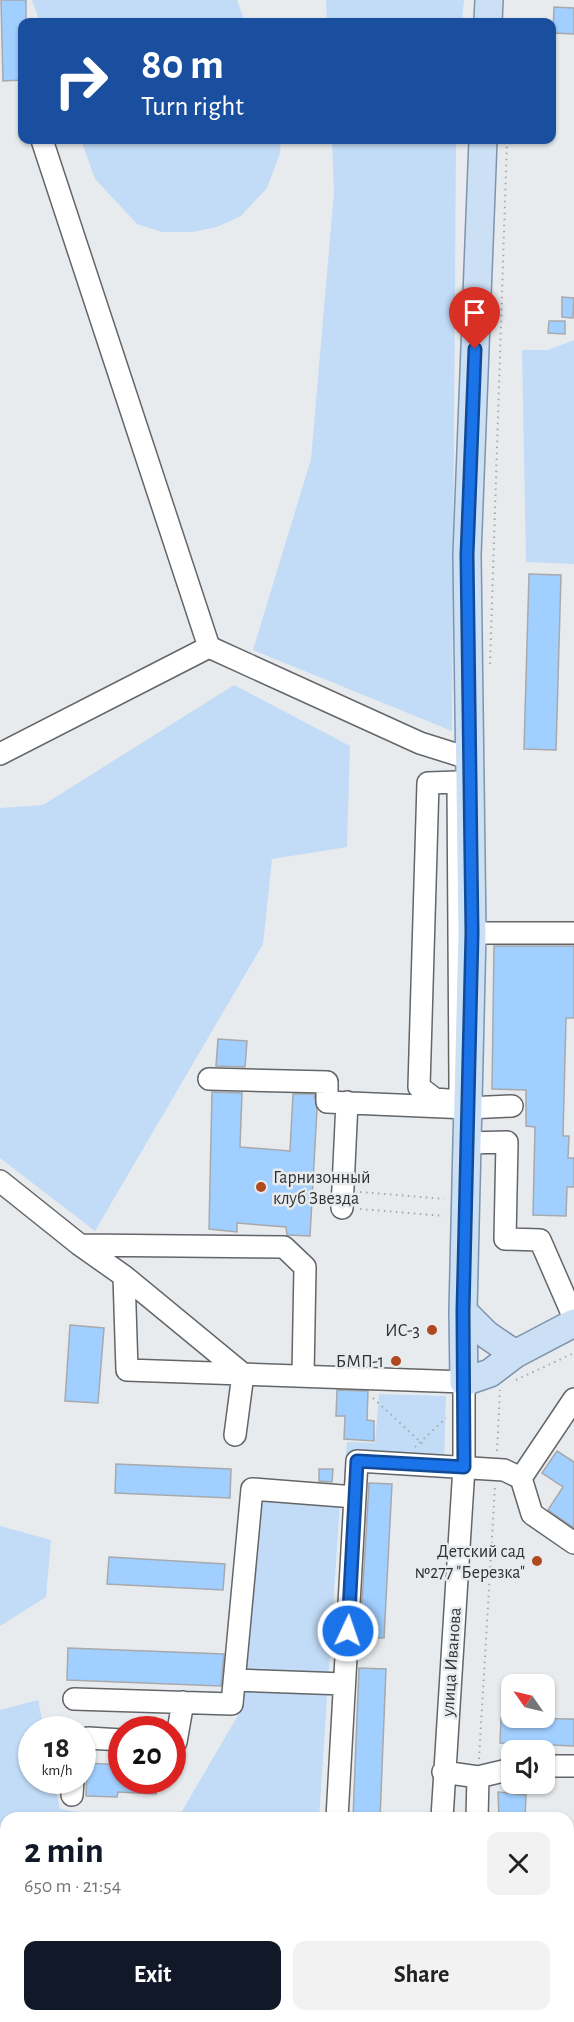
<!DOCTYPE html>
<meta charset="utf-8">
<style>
body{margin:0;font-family:"Alegreya Sans",sans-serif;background:#f2f2f2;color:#222;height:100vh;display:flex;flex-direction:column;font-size:22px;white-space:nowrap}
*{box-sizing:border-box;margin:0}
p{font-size:20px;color:#767676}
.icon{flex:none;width:33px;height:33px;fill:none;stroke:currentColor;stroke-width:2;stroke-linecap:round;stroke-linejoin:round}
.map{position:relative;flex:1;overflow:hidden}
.drawer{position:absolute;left:0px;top:1812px;width:574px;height:210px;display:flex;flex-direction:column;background:#fff;border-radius:18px 18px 0 0;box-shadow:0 2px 4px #0004}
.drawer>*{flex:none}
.banner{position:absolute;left:18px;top:18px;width:538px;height:126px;border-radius:12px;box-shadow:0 2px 4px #0004;background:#1a4fa0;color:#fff;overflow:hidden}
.needle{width:39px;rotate:304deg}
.tools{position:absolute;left:501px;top:1674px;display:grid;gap:12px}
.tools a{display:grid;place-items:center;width:54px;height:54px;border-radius:12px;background:#fff;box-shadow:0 2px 4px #0004;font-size:30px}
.speed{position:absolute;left:18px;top:1716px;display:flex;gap:12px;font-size:30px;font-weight:700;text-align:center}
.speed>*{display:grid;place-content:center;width:78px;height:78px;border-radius:50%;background:#fff;box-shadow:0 2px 4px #0004;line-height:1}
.speed small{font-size:15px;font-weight:400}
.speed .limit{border:9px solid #d22;background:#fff;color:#111}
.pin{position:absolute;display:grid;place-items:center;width:51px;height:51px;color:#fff;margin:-62px -26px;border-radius:50% 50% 50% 0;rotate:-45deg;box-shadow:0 0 6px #0007}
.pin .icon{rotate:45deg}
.me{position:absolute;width:66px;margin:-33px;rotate:3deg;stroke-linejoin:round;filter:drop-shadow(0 0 4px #0008)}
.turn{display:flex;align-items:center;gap:21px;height:126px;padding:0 24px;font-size:27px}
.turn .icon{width:78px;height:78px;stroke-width:2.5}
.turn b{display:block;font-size:42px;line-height:51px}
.round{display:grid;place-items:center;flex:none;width:63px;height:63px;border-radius:12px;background:#f2f2f2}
.summary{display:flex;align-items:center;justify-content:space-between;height:102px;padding:0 24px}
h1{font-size:36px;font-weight:600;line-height:45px;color:#111827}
.cta{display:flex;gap:12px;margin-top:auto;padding:12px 24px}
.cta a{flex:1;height:69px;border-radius:12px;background:#111827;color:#fff;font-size:24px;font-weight:600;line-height:69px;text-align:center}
.cta a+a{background:#f2f2f2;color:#222}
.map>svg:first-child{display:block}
</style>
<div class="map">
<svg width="574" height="2022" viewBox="0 0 574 2022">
<rect width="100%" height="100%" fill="#e8ebed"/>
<path fill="#c2dbf7" d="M32 0H237L245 22H40Z
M326 0H464L462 22H327Z
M81 140H281L280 153 267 188 241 216 217 227 192 232H162L137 224 95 179Z
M332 140H456L452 731 253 650 311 459 334 192Z
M574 340V564L526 562 522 350H548Z
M234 685 350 746 347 847 272 859 263 944 95 1231 0 1158V808L43 805Z
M379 1394 446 1396 444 1462 346 1456 347 1442 375 1443Z
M260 1494 340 1502 319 1818H178L244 1705Z
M0 1526 51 1540 46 1597 0 1626Z
M38 1700 44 1729 32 1730V1780L54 1781 60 1809 116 1818H6V2016H104V2022H0V1710Z"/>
<path fill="#a1cfff" stroke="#a7a9ac" stroke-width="1.5" d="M1 0H26V22H22V80L3 81Z
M554 7 574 8V34L553 33Z
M562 297 574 298 573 318 562 317Z
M549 321H565V334L548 333Z
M529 574 561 575 556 750 524 749Z
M494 946H574V1018H566L563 1136H569L568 1158H574V1187H567L566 1216 533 1215 535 1127 526 1126V1090L492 1089Z
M218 1039 247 1041 245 1067 216 1066Z
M212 1092 242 1093 240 1147 290 1151 293 1094H314L317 1109 310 1236 287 1235 286 1227 237 1223V1232L209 1229Z
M70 1325 104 1328 98 1403 65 1401Z
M337 1390 368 1391 367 1420 374 1421V1441L344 1439 345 1416H336Z
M557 1451 574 1462V1528L548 1510 563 1487 542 1473Z
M116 1464 231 1469 230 1498 115 1493Z
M319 1469H333L332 1482 319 1481Z
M369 1483 392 1484 384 1638 360 1637Z
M109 1557 225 1564 223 1590 107 1584Z
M68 1648 224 1654 221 1686 67 1680Z
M359 1668 386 1669 380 1818H353Z
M501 1718 574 1719V1746L500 1743Z
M87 1763 122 1765V1780H157L156 1794 118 1792 117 1797 86 1796Z
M498 1792 526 1795 525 1818H499Z"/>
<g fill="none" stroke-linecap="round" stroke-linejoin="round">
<g stroke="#636568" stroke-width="24">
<path id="minor" d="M42 140 209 647 420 743 471 759
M0 754 209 647
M458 782 460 1082V1101L435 1099 419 1087 428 783Z
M472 933H574
M209 1079 327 1082V1102L468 1108 512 1106
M467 1143 507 1142 505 1239 540 1240 574 1318
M0 1181 80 1245 124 1276 127 1370 464 1382V1467L442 1818
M342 1208 347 1102
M80 1245 284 1247 305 1267 303 1376
M124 1276 243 1374 235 1435
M574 1399 521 1478 532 1514 574 1543
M235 1680 344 1684
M74 1699 232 1704 252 1489 355 1497
M172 1742H176L183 1702
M82 1745 88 1738 122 1740
M544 1766H574
M443 1772 478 1777 512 1769
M72 1795 73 1780
M337 1818 357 1461 504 1470 521 1478
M477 1818 478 1777
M174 2022V2020L303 2022
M327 2022 328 2016
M436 2022V2016
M472 2022V2016"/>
</g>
<g stroke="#7e94ac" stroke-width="30">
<path id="major" d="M488 22 489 0
M483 140 467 555 472 933 463 1311 464 1382 490 1373 515 1354 574 1323
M463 1311 487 1335 515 1354"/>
</g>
<path stroke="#a6a8a9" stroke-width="2" stroke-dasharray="1.5 4.5" stroke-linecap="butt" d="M490 664 507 140
M360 1192 444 1199
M360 1209 444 1216
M516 1380 574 1353
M373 1398 426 1447
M415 1447 446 1418
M497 1451 500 1390
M479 1759 495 1486
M573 2022 574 2020"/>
<use href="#minor" stroke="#fff" stroke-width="21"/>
<use href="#major" stroke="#cbdff5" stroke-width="27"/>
</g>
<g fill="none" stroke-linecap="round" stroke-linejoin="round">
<g stroke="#114b97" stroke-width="15">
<path id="route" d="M348 1631 357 1461 464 1467 463 1311 472 933 467 555 475 349"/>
</g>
<use href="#route" stroke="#1a73e8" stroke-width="10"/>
</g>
<g fill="#af4920" stroke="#e8ebed" stroke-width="2">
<circle cx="261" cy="1187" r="6"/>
<circle cx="432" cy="1330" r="6"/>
<circle cx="396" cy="1361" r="6"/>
<circle cx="537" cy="1561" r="6"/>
</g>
<g text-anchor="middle" stroke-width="5" stroke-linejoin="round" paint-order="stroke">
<g font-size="18" fill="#303132" stroke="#e8ebed" text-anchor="end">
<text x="273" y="1183" text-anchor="start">Гарнизонный<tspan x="273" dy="21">клуб Звезда</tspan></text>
<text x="420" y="1336">ИС-3</text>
<text x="384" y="1367">БМП-1</text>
<text x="525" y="1557">Детский сад<tspan x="525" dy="21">№277 "Березка"</tspan></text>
</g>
<g font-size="18" fill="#303132" stroke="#e8ebed">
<text transform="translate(451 1662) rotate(-86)" y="6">улица Иванова</text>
</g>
</g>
</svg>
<div class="tools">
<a><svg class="needle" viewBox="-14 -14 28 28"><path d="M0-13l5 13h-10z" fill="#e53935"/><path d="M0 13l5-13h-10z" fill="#767676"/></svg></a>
<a><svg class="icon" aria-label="sound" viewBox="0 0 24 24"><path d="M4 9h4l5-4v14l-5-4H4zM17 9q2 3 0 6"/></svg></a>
</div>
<div class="speed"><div>18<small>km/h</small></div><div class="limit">20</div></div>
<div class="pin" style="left:475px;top:349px;background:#d93025"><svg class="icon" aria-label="arrive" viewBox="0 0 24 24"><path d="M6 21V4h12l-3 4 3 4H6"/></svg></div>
<svg class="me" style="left:348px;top:1631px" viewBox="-20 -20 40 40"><circle r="17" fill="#1a73e8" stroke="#fff" stroke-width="3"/><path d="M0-11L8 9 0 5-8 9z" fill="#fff"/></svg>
<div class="banner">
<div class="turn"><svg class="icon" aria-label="right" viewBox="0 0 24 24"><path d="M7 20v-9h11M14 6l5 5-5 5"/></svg><div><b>80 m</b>Turn right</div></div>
</div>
<section class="drawer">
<div class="summary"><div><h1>2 min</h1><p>650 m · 21:54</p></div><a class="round"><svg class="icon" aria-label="close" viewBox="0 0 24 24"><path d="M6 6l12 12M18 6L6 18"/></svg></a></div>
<div class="cta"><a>Exit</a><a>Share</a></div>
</section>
</div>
